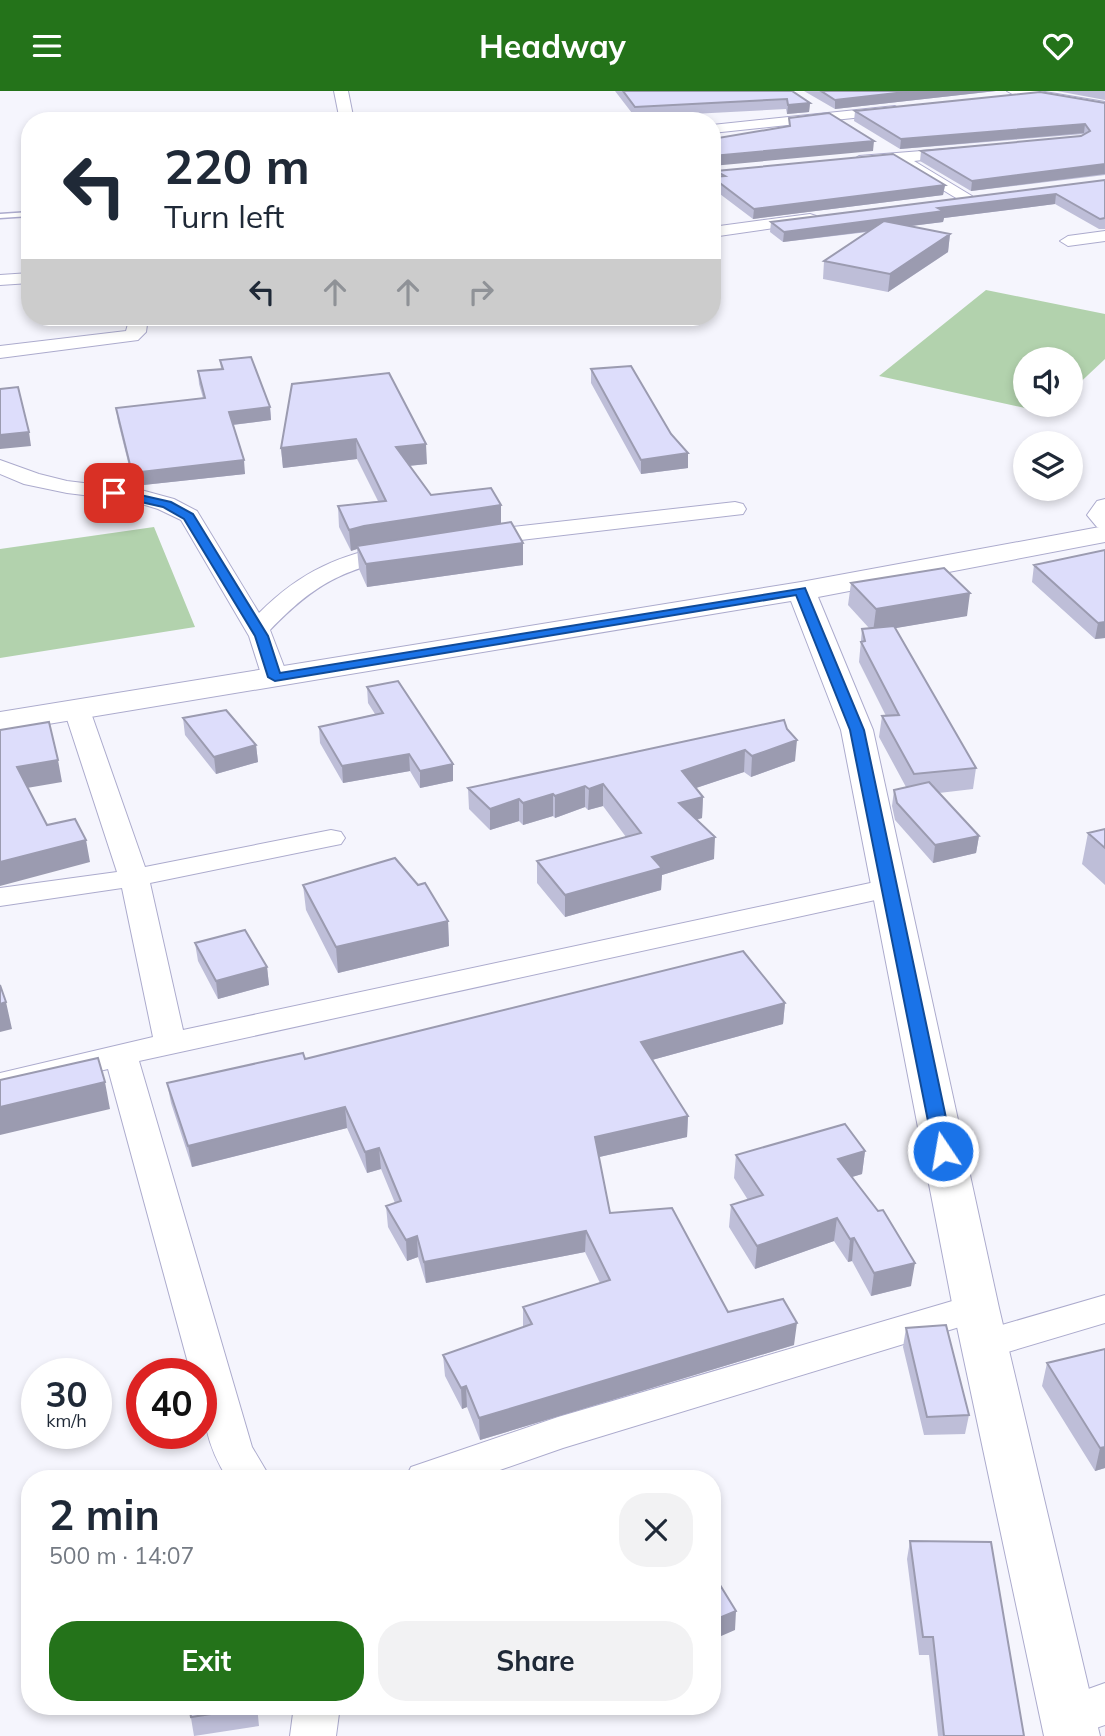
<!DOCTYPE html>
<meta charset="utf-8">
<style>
body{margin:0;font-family:Mulish,sans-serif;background:#f2f2f3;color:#1f2937;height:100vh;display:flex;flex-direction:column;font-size:26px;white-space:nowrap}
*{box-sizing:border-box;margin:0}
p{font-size:23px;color:#747a83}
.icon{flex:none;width:38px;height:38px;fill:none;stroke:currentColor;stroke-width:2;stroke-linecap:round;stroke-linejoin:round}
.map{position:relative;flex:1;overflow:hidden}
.panel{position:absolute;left:21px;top:1379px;width:700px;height:245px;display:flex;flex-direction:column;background:#fff;border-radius:28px;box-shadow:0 4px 10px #0003}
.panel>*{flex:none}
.top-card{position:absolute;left:21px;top:21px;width:700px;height:214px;border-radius:28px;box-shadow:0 4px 10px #0003;background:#fff;color:#1f2937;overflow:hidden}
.tools{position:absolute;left:1013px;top:256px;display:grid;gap:14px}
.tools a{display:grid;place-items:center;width:70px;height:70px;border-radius:50%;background:#fff;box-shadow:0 4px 10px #0003;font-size:35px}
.speed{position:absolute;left:21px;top:1267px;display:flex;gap:14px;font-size:35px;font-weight:700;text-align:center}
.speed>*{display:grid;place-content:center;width:91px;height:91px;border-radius:50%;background:#fff;box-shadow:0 4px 10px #0003;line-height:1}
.speed small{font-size:18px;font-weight:400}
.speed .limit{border:10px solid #d22;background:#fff;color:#111}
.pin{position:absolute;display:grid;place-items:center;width:60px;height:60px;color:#fff;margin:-30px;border-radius:14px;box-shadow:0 4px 10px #0006}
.me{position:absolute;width:77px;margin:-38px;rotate:348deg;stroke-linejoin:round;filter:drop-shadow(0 0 5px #0008)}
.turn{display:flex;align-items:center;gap:24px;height:147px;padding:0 28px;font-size:32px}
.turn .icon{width:91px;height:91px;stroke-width:2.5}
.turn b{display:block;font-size:49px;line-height:60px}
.lanes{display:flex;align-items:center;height:66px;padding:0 28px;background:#0003;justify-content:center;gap:35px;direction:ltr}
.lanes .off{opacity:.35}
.round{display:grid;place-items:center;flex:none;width:74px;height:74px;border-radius:28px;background:#f2f2f3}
.summary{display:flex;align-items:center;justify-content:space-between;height:119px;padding:0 28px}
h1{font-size:42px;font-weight:700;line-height:52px}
.cta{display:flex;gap:14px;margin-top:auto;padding:14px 28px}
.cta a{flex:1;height:80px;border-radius:28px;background:#24731a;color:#fff;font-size:28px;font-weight:700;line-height:80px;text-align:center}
.cta a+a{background:#f2f2f3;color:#1f2937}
header{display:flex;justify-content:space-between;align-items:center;height:91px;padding:0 28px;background:#24731a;color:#fff;font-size:32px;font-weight:700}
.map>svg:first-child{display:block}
</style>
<header><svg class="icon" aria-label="menu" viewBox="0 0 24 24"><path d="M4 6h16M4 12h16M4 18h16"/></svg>Headway<svg class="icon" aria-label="heart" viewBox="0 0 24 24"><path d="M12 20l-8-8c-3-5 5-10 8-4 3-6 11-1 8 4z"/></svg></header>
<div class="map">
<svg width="1105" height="1645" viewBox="0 0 1105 1645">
<rect width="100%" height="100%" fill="#f5f5fd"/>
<path fill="#b2d2ad" d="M986 199 1105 223V268L1071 300V268H1026V313H1057L1048 322 879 285Z
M154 436 195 536 0 567V458Z"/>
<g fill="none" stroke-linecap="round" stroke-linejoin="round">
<g stroke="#acabcd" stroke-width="3">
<path id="service" d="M30 121V125L0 127V123Z"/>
</g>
<g stroke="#acabcd" stroke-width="2">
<path id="minor" d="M334 0H348L354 30H340Z
M1007 0H1039L1105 11V19L1014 4Z
M895 15 902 19 900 22 712 42V34Z
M959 57 964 58 966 61 964 64 914 70 972 105 974 108 972 111 966 113 905 76 904 70 859 75 851 70 859 65Z
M810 123 816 125 818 128 816 131 712 146V136Z
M1105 140V150L1068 155 1060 150 1068 145Z
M30 182V192L0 194V184Z
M130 226H148L146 241 138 249 0 267V255L126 240Z
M0 369 39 383 67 390 141 399 174 408 197 420 259 522C302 479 340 464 398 452L406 454 409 459 406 464C342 480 316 491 270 539L288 586 284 591 275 594 266 591 262 586 249 545 181 429 158 418 132 410 67 402 24 393 0 383Z
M1105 408V438L1097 436 1087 424 1097 410Z
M735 411 743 413 746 418 743 423 478 454 470 452 467 447 470 442 478 440Z
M77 611 86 614 90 619 145 776 331 739 341 741 345 747 341 753 331 755 150 792 183 939 889 788 899 791 904 797 899 803 889 806 139 970 252 1356 271 1388H228C206 1355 201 1321 201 1283H191L108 978 0 1004V982L153 946 122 797 0 815V797L117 781 64 619 68 614Z
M976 1203 989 1207 995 1217 989 1227 563 1357 474 1388H405L411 1376 558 1326Z
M1105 1204V1232L984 1268 971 1263 965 1253 971 1243Z
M1105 1592V1634L1073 1645 1052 1641 1045 1626 1052 1611Z
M294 1615H340L336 1645H290Z"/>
</g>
<g stroke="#acabcd" stroke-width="2">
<path id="tertiary" d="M1105 435V451L818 506 873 639 999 1217 1100 1645H1044L953 1217 841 639 791 510 0 641V621L801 491Z"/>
</g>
<use href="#service" fill="#fff" fill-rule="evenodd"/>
<use href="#minor" fill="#fff" fill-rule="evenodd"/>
<use href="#tertiary" fill="#fff" fill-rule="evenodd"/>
</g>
<path fill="#bebed8" d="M615 0H792L810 12 809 21 787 23 786 18 635 26Z
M804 0H996L835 18Z
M1057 0H1105V9Z
M1105 12V84L971 100 920 70 921 60 1081 45 1084 43 900 58 854 30 855 20Z
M716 80 945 94 943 104 753 128 712 97V86H716Z
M1105 89V138H1099L1055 113 944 127 943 131 910 135 950 143 948 161 888 201 823 188 824 170 868 141 783 151 770 141 771 131Z
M220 269 270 316 271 329 233 334 245 383 134 395 118 331 116 317 203 307 199 293 198 280 221 278Z
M591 278 688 377 641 383 591 292Z
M292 293 427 373 409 375 431 404 501 432 523 452V474L367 496 359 478 357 458 351 460 339 436 338 415 378 410 357 368 283 377 281 357Z
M1105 459V547L1095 548 1032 491 1034 474Z
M851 492 967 525 895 537 976 677 973 698 939 702 979 745 976 762 933 772 895 729 892 715 894 699 906 696 879 646 882 625H886L859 571 862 538 869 537 848 514Z
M367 596 453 690 420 697 410 680 343 692 320 652 319 636 375 623 368 612Z
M183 627 256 654 258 671 216 683 185 644Z
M784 629 795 670 751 686 744 681 696 697 703 706 702 727 697 729 714 768 662 784 661 799 565 826 537 792V770L626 746 603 715 588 719 585 716 555 727 553 725 523 734 519 730 490 739 469 718 468 697Z
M1105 738V794L1082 773 1088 742Z
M303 794H418L448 830 449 855 338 882 306 819Z
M195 852 267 876 269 894 218 908 198 870Z
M785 912 783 933 652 969 688 1025 687 1046 599 1066 610 1122 728 1221 794 1254 480 1349 467 1316 462 1318 445 1285 443 1264 523 1236V1216L600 1192 585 1161 426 1192 418 1166 407 1170 388 1136 386 1115 395 1112 381 1078 367 1082 347 1037 192 1076 171 1012 167 992 305 968Z
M865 1060 862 1083 852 1086 911 1195 871 1205 852 1170 848 1171 834 1150 755 1178 729 1136 731 1114 748 1109 734 1087 736 1064Z
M906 1237 969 1324 965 1343 924 1344 903 1256Z
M1105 1258V1377L1095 1380 1042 1295 1047 1272Z
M910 1450 1024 1645H938L929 1564H919L907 1468Z
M189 1615H257L259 1635 194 1645Z"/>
<path fill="#9b9bb0" d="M914 0H996L835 18V9Z
M810 12 809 21 787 23 788 14Z
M1085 33 1084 42 900 58 901 48Z
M874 50 873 60 712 75V65Z
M1105 73V83L971 100 972 90Z
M945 94 943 104 753 128 754 118Z
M1056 103 1055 113 944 127 943 131 783 151 784 141 938 117Z
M950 143 948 161 888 201 890 183Z
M270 316 271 329 231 334 229 321Z
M29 341 31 355 0 358V344Z
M356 348 357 368 283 377 281 357Z
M426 353 427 373 397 376 396 356Z
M688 362V377L641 383V369Z
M244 369 245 383 134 395 132 382Z
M501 414V435L357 455V458L351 460 349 439 364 435Z
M523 452V474L367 496 366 473Z
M970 502 967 525 873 541 876 518Z
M1105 531V547L1095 548 1098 532Z
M797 649 795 670 751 686 752 665Z
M256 654 258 671 216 683 214 666Z
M745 659 744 681 681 702 682 680Z
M409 663 410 680 343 692 342 675Z
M58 669 62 691 21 698 17 676Z
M453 673V690L420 697V680Z
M603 693V715L588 719 589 698Z
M585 695V716L555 727V705Z
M553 703V725L523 734V712Z
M703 706 702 727 678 733 679 712Z
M519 708V730L490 739V718Z
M979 745 976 762 933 772 935 754Z
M715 746 714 768 662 784 661 799 565 826V804L652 766Z
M86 749 90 771 0 795V771Z
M448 830 449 855 338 882 336 856Z
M267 876 269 894 218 908 216 890Z
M6 911 12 938 0 941V913Z
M785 912 783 933 641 972V951Z
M105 991 110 1018 0 1044V1016Z
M345 1016 347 1037 192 1076 188 1055Z
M688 1025 687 1046 595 1067V1046Z
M379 1057 381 1078 367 1082 365 1061Z
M865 1060 862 1083 835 1091 838 1068Z
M837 1127 834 1150 755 1178 757 1155Z
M586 1140 585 1161 426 1192 424 1171Z
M417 1145 418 1166 407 1170 406 1149Z
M854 1147 852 1170 848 1171 850 1148Z
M915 1172 911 1195 871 1205 874 1182Z
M797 1232 794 1254 480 1349 479 1327Z
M466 1295 467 1316 462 1318 461 1297Z
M1105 1356V1377L1095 1380 1100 1357Z
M736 1520 735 1539 712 1549V1530Z"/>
<path fill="#ddddfb" stroke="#9b9bb0" stroke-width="2" d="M623 0H792L810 12 788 14 787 8 635 16Z
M821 0H914L835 9Z
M1040 1 1105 12V73L972 90 921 60 1081 45 1090 40 1085 33 901 48 855 20Z
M829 22 874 50 712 65V48L790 35 789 27Z
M893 63 945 94 754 118 712 86 725 85 716 80Z
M1105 89V127L1100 128 1056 103 938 117 944 120 784 141 771 131Z
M884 130 950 143 890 183 824 170Z
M251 266 270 316 229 321 244 369 132 382 116 317 205 307 198 280 223 278 220 269Z
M631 275 671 343 688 362 641 369 591 278Z
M389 282 426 353 396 356 431 404 491 397 501 414 364 435 349 439 338 415 386 410 356 348 281 357 292 293Z
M18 296 29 341 0 344V298Z
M511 431 523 452 366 473 357 455Z
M1105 459V531L1098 532 1034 474Z
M944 477 970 502 876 518 851 492Z
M894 535 976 677 914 683 882 625 899 624 861 551 865 550 862 538Z
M398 590 453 673 420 680 409 663 342 675 319 636 383 622 367 596Z
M226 619 256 654 214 666 183 627Z
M784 629 787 638 797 649 752 665 745 659 682 680 703 706 679 712 715 746 652 766 662 777 565 804 537 770 641 742 603 693 589 698 585 695 555 705 553 703 523 712 519 708 490 718 468 697Z
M49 631 58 669 17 676 47 734 75 728 86 749 0 771V639Z
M929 691 979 745 935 754 897 712 894 699Z
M1105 738V757L1088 742Z
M395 767 418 794 425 792 448 830 336 856 303 794Z
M245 839 267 876 216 890 195 852Z
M743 860 785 912 641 951 688 1025 595 1046 610 1122 672 1117 728 1221 783 1208 797 1232 479 1327 466 1295 461 1297 443 1264 532 1233 523 1216 610 1189 586 1140 424 1171 417 1145 406 1149 386 1115 401 1110 379 1057 365 1061 345 1016 188 1055 167 992 303 962 305 968Z
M0 894 6 911 0 913Z
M98 967 105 991 0 1016V989Z
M845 1033 865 1060 838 1068 878 1120 883 1119 915 1172 874 1182 854 1147 850 1148 837 1127 757 1155 731 1114 763 1104 736 1064Z
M946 1234 969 1324 927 1326 906 1237Z
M1105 1258V1356L1100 1357 1047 1272Z
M910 1450 991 1451 1024 1645H944L933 1546H923Z
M712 1481 736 1520 712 1530Z
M189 1615H256V1616L191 1626Z"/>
<path fill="#1a73e8" stroke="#114b97" stroke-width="2" d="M114 398 171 411 193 423 268 545 280 582 805 497 864 639 953 1060 950 1064H937L934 1060 850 639 796 504 275 590 268 586 255 545 184 428 163 416 110 404 108 402Z"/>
</svg>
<div class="tools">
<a><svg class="icon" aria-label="sound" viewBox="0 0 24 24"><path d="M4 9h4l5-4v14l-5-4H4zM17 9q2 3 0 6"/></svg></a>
<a><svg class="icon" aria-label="layers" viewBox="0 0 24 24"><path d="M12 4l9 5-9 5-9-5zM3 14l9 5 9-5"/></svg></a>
</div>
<div class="speed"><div>30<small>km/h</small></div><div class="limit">40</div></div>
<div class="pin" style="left:114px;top:402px;background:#d93025"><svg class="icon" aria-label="arrive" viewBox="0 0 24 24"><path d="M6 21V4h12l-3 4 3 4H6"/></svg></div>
<svg class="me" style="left:943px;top:1060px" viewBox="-20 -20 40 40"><circle r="17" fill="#1a73e8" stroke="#fff" stroke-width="3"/><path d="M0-11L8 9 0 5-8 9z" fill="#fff"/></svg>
<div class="top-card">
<div class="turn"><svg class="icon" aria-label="left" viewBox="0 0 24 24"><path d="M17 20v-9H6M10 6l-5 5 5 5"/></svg><div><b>220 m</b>Turn left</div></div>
<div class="lanes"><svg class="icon" aria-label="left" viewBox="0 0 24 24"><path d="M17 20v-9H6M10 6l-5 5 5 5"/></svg><svg class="icon off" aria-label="ahead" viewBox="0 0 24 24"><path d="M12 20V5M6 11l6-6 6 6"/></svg><svg class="icon off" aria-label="ahead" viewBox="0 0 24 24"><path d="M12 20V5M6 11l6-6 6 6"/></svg><svg class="icon off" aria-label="right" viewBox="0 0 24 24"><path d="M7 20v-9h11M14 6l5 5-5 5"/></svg></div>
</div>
<section class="panel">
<div class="summary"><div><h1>2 min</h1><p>500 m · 14:07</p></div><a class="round"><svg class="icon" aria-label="close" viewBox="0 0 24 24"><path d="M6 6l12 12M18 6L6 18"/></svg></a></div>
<div class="cta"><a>Exit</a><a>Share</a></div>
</section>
</div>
